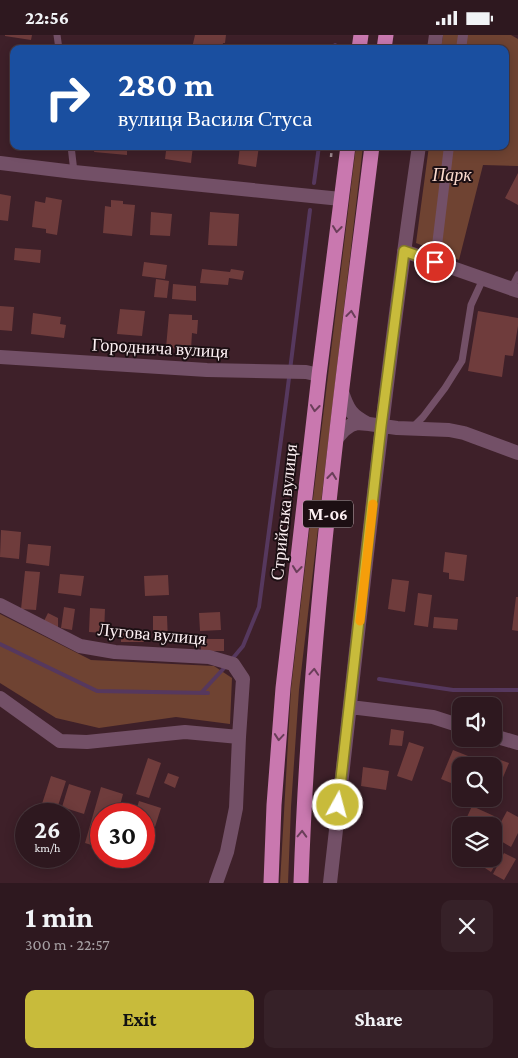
<!DOCTYPE html>
<meta charset="utf-8">
<style>
body{margin:0;font-family:"Crimson Pro",serif;background:#362128;color:#f1f3f6;height:100vh;display:flex;flex-direction:column;font-size:19px;white-space:nowrap}
*{box-sizing:border-box;margin:0}
p{font-size:16px;color:#a7a0a4}
.icon{flex:none;width:28px;height:28px;fill:none;stroke:currentColor;stroke-width:2;stroke-linecap:round;stroke-linejoin:round}
.map{position:relative;height:848px;overflow:hidden}
.side{display:flex;flex-direction:column;background:#2e181f;flex:1}
.side>*{flex:none}
.banner{position:absolute;left:10px;top:10px;width:499px;height:105px;border-radius:10px;box-shadow:0 2px 12px #0003,0 0 0 1px #49373d;background:#1a4fa0;color:#fff;overflow:hidden}
.fabs{position:absolute;left:452px;top:662px;display:grid;gap:10px}
.fabs a{display:grid;place-items:center;width:50px;height:50px;border-radius:10px;background:#2e181f;box-shadow:0 2px 12px #0003,0 0 0 1px #49373d;font-size:25px}
.speed{position:absolute;left:15px;top:768px;display:flex;gap:10px;font-size:25px;font-weight:700;text-align:center}
.speed>*{display:grid;place-content:center;width:65px;height:65px;border-radius:50%;background:#2e181f;box-shadow:0 2px 12px #0003,0 0 0 1px #49373d;line-height:1}
.speed small{font-size:12px;font-weight:400}
.speed .limit{border:8px solid #d22;background:#fff;color:#111}
.pin{position:absolute;display:grid;place-items:center;width:42px;height:42px;color:#fff;margin:-21px;border:2px solid #fff;border-radius:50%;box-shadow:0 1px 5px #0007}
.me{position:absolute;width:55px;margin:-28px;rotate:7deg;stroke-linejoin:round;filter:drop-shadow(0 0 4px #0008)}
.turn{display:flex;align-items:center;gap:18px;height:105px;padding:0 25px;font-size:22px}
.turn .icon{width:65px;height:65px;stroke-width:2.5}
.turn b{display:block;font-size:35px;line-height:42px}
.round{display:grid;place-items:center;flex:none;width:52px;height:52px;border-radius:10px;background:#362128}
.overview{display:flex;align-items:center;justify-content:space-between;height:85px;padding:0 25px}
h1{font-size:30px;font-weight:700;line-height:38px}
.cta{display:flex;gap:10px;margin-top:auto;padding:10px 25px}
.cta a{flex:1;height:58px;border-radius:10px;background:#c8bb3b;color:#111;font-size:20px;font-weight:700;line-height:58px;text-align:center}
.cta a+a{background:#362128;color:#f1f3f6}
.status{display:flex;justify-content:space-between;align-items:center;height:35px;padding:0 25px;background:#2e181f;direction:ltr}
.status svg{height:14px;fill:currentColor}
.map>svg:first-child{display:block}
</style>
<div class="status"><b>22:56</b><svg viewBox="0 0 49 12"><path d="M0 12V9h3v3zM5 12V6h3v6zM10 12V3h3v9zM15 12V0h3v12zM26 1h20v11H26zM47 4h2v5h-2z"/></svg></div>
<div class="map">
<svg width="518" height="848" viewBox="0 0 518 848">
<rect width="100%" height="100%" fill="#3e2029"/>
<path fill="#6f4332" d="M443 0H511L518 4V131L483 130 459 225 416 208 429 111H505V14H441Z
M356 111H363L299 655 291 772 288 848H280L291 654 312 472Z
M0 579 91 625 214 631 232 643 230 689 176 682 99 693 56 683 0 648Z"/>
<g fill="none" stroke-linecap="round" stroke-linejoin="round">
<path stroke="#56385e" stroke-width="4" d="M334 14 335 10
M314 148 319 111
M0 609 97 656 208 658
M233 623 243 611 259 572 287 359 310 175
M379 644 453 655H518
M201 658 226 631"/>
</g>
<path fill="#6f3c3c" d="M5 0H32L31 5 5 1Z
M195 0H226L225 8H223L222 14 192 13Z
M95 111H127V120L94 117Z
M161 111H193L191 128 165 124 166 116 160 115Z
M240 111H259L256 132 238 129Z
M518 138V170L505 163Z
M0 159 11 161 8 186 0 185Z
M46 162 62 165 57 200 46 198V194L32 192 35 166 45 168Z
M111 165 123 166V169L135 170 132 201 103 198 105 171 111 172Z
M151 177 172 179 170 201 150 200Z
M210 177 239 179 237 211 208 210Z
M15 213 41 215 40 228 14 225Z
M144 227 167 230 165 244 142 241Z
M202 234 230 237 231 234 244 236 242 245 229 243 228 250 200 248Z
M156 244 169 246 167 263 154 262Z
M173 249 196 251V266L172 264Z
M0 271 14 272 12 296 0 295Z
M120 274 145 276 142 301 117 299Z
M478 276 518 283V291L513 321 505 320 502 342 468 336Z
M33 278 61 282 60 289 66 290 64 303 31 299Z
M169 279 192 280V285H198L197 299 192 298 191 314 166 313Z
M1 495 21 497 19 524 0 522Z
M28 509 51 511 49 531 26 528Z
M445 517 467 520 464 546 449 544V538L443 537Z
M25 536 40 537 36 575 21 574Z
M60 539 84 541 81 561 58 558Z
M168 540 169 560 145 561 144 541Z
M392 544 409 546 405 577 388 574Z
M418 558 432 560 428 592 414 590Z
M516 562H518V596L512 595Z
M64 572 75 574 72 595 61 593Z
M90 573 105 574 104 598 89 597Z
M220 577 221 595 200 596 199 578Z
M48 578 58 583V593L44 586Z
M153 581H167L168 607H153Z
M434 582 458 584 457 595 433 593Z
M121 596H144V607H121Z
M201 604H224V616H201Z
M391 694 404 696 402 711 389 710Z
M409 707 424 712 412 746 397 741Z
M453 715 473 723 470 731H461V752L441 744Z
M148 723 161 728 149 763 136 759Z
M495 723 509 728 496 759 494 758V731H492Z
M363 732 389 736 386 755 361 751Z
M168 738 179 742 175 753 164 748Z
M51 741 66 746 56 777 41 772Z
M69 749 91 756 84 779 62 772Z
M101 752 123 759 118 778 107 775 106 779H101L100 798 101 799V813L85 808Z
M139 766 161 773 155 792 144 788V779H135Z
M472 771 494 781 489 791H463Z
M507 776 518 782V798L511 812 494 802V800Z
M494 816 501 820 491 837 482 831 486 824H494Z
M504 818 516 824 504 845 493 839Z"/>
<g fill="none" stroke-linecap="round" stroke-linejoin="round">
<path stroke="#9f8a90" stroke-width="2.5" stroke-dasharray="4 4" stroke-linecap="butt" d="M331 122 332 111"/>
<path stroke="#735067" stroke-width="7" d="M57 0 59 14
M71 111 74 137
M511 254 518 240
M412 393 423 382 445 353 462 326 471 270 483 244"/>
<path stroke="#735067" stroke-width="10" d="M461 14 463 0
M435 227 449 111"/>
<path stroke="#735067" stroke-width="14" d="M434 14 436 0
M0 128 74 137 341 164
M404 216 518 256
M0 322 207 335 306 337 319 340
M342 357C348 375 351 380 368 389
M336 404 344 395 351 390 357 388 369 389 397 393 449 395 464 398 518 418
M0 570 80 611 115 617 209 622 233 629 243 644 239 702 236 773 227 817 216 848
M0 663 60 706 87 707 185 697 239 702
M350 672 433 682 461 691
M494 701 518 708
M330 848C358 602 383 356 419 111"/>
<path stroke="#c978af" stroke-width="15" d="M359 14 361 0
M384 14 386 0
M271 848 274 770 283 653 319 340 348 111
M301 848C306 700 319 551 336 404 347 306 360 209 372 111"/>
</g>
<defs><path id="oneway-chevron" d="M-2-3.5L2.5 0L-2 3.5" fill="none" stroke-width="1.6" stroke-linecap="round" stroke-linejoin="round" transform="scale(1.25)"/></defs>
<g stroke="#6a3e59">
<use href="#oneway-chevron" transform="translate(337 194) rotate(97)"/>
<use href="#oneway-chevron" transform="translate(351 279) rotate(-83)"/>
<use href="#oneway-chevron" transform="translate(315 373) rotate(96)"/>
<use href="#oneway-chevron" transform="translate(332 441) rotate(-84)"/>
<use href="#oneway-chevron" transform="translate(297 534) rotate(96)"/>
<use href="#oneway-chevron" transform="translate(314 637) rotate(-86)"/>
<use href="#oneway-chevron" transform="translate(279 702) rotate(95)"/>
<use href="#oneway-chevron" transform="translate(302 799) rotate(-88)"/>
</g>
<g fill="none" stroke-linecap="round" stroke-linejoin="round">
<g stroke="#827a26" stroke-width="12">
<path id="route" d="M338 770 381 391 404 216 435 227"/>
</g>
<use href="#route" stroke="#c8bb3b" stroke-width="9"/>
<path stroke="#f59e0b" stroke-width="9" d="M360 586 373 469"/>
</g>
<g text-anchor="middle" stroke-width="4" stroke-linejoin="round" paint-order="stroke">
<rect fill="#1c0f13" stroke="#baacb0" stroke-width="1" x="303" y="465.5" width="50" height="27" rx="4"/>
<g font-size="16" font-weight="bold" fill="#fdf0f3">
<text x="328" y="485">М-06</text>
</g>
<g font-size="18" font-style="italic" fill="#fbdacd" stroke="#1c0f13">
<text x="452" y="146">Парк</text>
</g>
<g font-size="18" fill="#fdf0f3" stroke="#1c0f13">
<text transform="translate(160 313) rotate(3)" y="6">Городнича вулиця</text>
<text transform="translate(284 477) rotate(-84)" y="6">Стрийська вулиця</text>
<text transform="translate(152 599) rotate(5)" y="6">Лугова вулиця</text>
</g>
</g>
</svg>
<div class="fabs">
<a><svg class="icon" aria-label="sound" viewBox="0 0 24 24"><path d="M4 9h4l5-4v14l-5-4H4zM17 9q2 3 0 6"/></svg></a>
<a><svg class="icon" aria-label="search" viewBox="0 0 24 24"><circle cx="10" cy="10" r="6"/><path d="M15 15l6 6"/></svg></a>
<a><svg class="icon" aria-label="layers" viewBox="0 0 24 24"><path d="M12 4l9 5-9 5-9-5zM3 14l9 5 9-5"/></svg></a>
</div>
<div class="speed"><div>26<small>km/h</small></div><div class="limit">30</div></div>
<div class="pin" style="left:435px;top:227px;background:#d93025"><svg class="icon" aria-label="arrive" viewBox="0 0 24 24"><path d="M6 21V4h12l-3 4 3 4H6"/></svg></div>
<svg class="me" style="left:338px;top:770px" viewBox="-20 -20 40 40"><circle r="17" fill="#c8bb3b" stroke="#fff" stroke-width="3"/><path d="M0-11L8 9 0 5-8 9z" fill="#fff"/></svg>
<div class="banner">
<div class="turn"><svg class="icon" aria-label="right" viewBox="0 0 24 24"><path d="M7 20v-9h11M14 6l5 5-5 5"/></svg><div><b>280 m</b>вулиця Василя Стуса</div></div>
</div>
</div>
<section class="side">
<div class="overview"><div><h1>1 min</h1><p>300 m · 22:57</p></div><a class="round"><svg class="icon" aria-label="close" viewBox="0 0 24 24"><path d="M6 6l12 12M18 6L6 18"/></svg></a></div>
<div class="cta"><a>Exit</a><a>Share</a></div>
</section>
